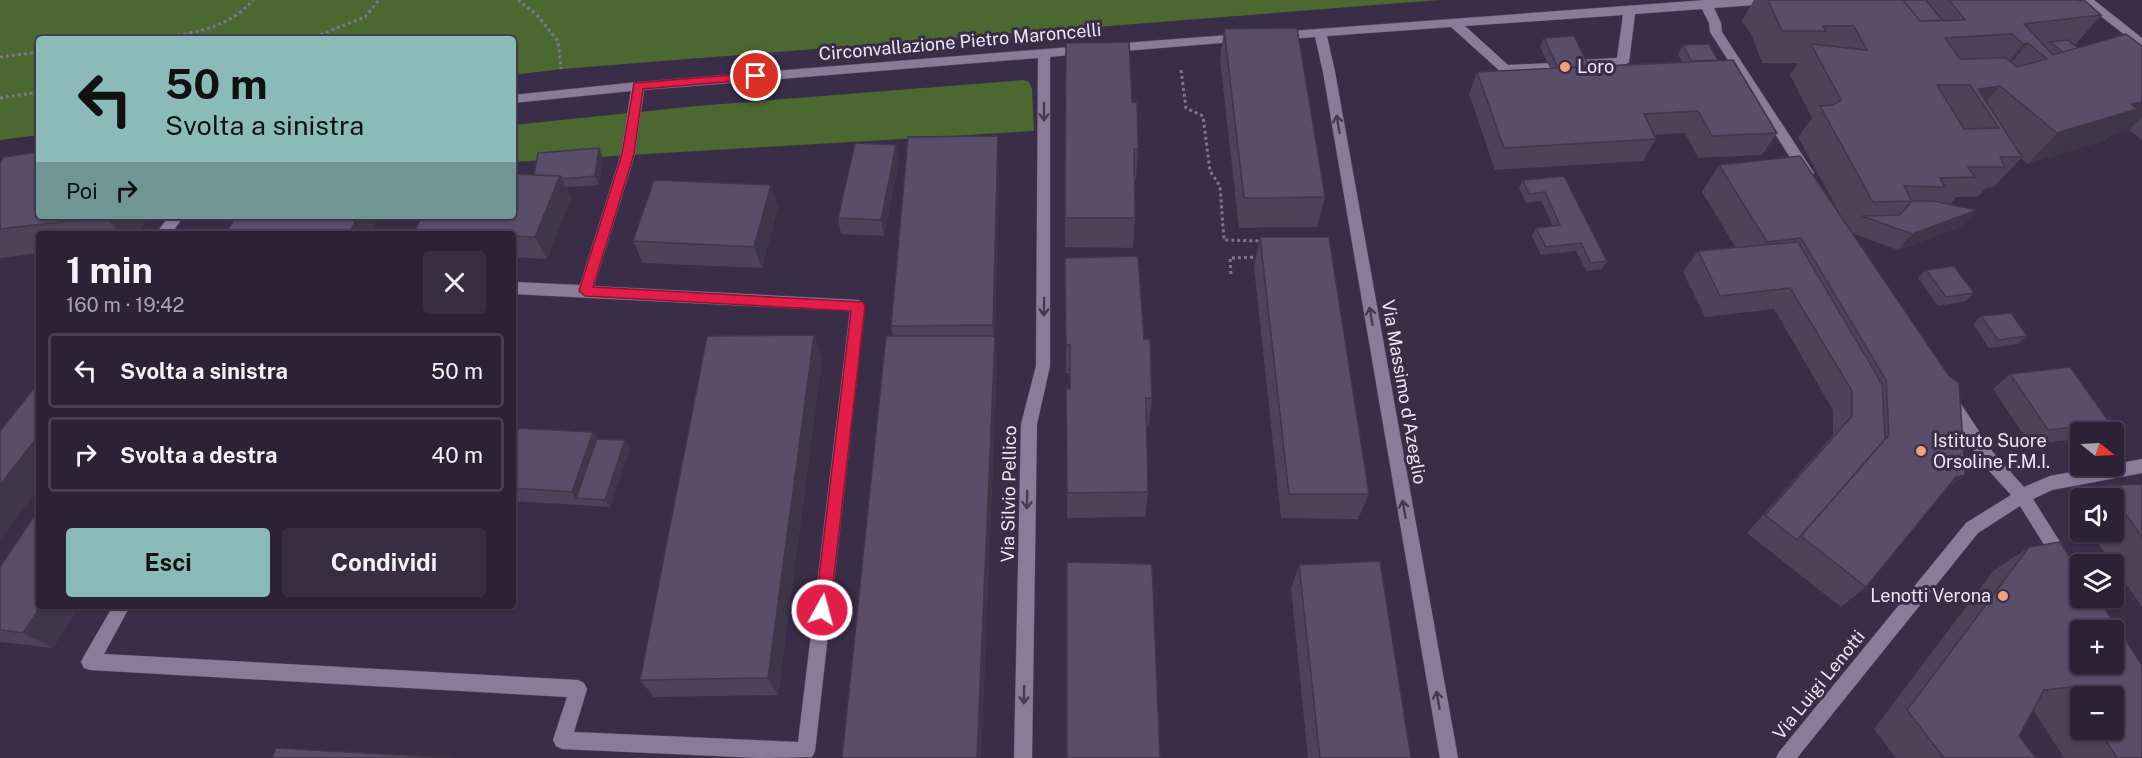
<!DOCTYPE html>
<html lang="it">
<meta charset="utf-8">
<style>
body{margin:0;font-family:"Public Sans",sans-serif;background:#372f41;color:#f1f3f6;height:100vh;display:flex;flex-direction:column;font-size:22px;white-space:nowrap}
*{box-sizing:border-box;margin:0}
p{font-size:20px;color:#a6a4ad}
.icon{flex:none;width:33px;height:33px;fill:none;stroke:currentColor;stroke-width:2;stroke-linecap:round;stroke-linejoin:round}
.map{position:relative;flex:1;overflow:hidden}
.side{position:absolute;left:36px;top:231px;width:480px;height:378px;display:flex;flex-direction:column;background:#2b2235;border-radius:6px;box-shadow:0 2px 4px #0004,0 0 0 2px #473f50}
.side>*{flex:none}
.top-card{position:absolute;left:36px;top:36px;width:480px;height:183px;border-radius:6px;box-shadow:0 2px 4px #0004,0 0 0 2px #473f50;background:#8bbbb9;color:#111;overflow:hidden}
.needle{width:39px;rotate:108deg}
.tools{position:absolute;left:2070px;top:422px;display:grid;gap:12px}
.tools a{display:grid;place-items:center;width:54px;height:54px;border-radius:6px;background:#2b2235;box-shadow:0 2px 4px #0004,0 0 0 2px #473f50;font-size:30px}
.pin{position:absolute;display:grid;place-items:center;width:51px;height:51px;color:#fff;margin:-26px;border:3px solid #fff;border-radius:50%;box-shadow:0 2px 6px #0007}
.me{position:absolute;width:66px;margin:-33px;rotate:7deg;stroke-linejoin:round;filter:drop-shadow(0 0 4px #0008)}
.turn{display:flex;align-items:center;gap:21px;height:126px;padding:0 30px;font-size:27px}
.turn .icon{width:78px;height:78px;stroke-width:2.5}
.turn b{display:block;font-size:42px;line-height:51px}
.then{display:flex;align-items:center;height:57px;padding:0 30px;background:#0003;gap:12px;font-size:22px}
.round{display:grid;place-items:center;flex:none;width:63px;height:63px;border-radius:6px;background:#372f41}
.head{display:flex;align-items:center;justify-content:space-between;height:102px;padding:0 30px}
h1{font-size:36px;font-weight:700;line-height:45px}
.cta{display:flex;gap:12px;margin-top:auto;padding:12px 30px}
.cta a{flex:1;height:69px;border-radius:6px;background:#8bbbb9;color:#111;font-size:24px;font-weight:700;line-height:69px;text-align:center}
.cta a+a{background:#372f41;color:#f1f3f6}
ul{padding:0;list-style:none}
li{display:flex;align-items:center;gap:18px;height:75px;margin:0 12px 9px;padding:0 18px;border:3px solid #473f50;border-radius:6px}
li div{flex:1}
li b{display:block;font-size:22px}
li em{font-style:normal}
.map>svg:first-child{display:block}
</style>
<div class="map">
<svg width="2142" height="758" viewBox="0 0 2142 758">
<rect width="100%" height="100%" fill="#392d47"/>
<path fill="#4b6831" d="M0 0H1439L562 69 513 75V39H39V135L0 140Z
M1023 80 1029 82 1032 89 1034 131 513 162V125L697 106Z"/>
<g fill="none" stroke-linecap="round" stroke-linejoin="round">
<g stroke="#554b62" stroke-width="1">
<path id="minor" d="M1706 0H1775L1769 4 1714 8 1721 23 1722 32 1812 170 1814 173 1812 176H1802L1710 32 1709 23 1702 9 1635 14 1629 62C1623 69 1579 71 1573 64L1579 60 1617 58 1623 15 1465 26 1508 65 1553 63 1555 66 1553 69 1549 70 1501 72 1451 27 1327 36 1335 72 1458 758H1440L1323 72 1315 37 1278 40 1272 36 1278 32Z
M2080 0H2094L2142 38V48Z
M1242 34 1246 35V41L1111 52 1105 48 1111 44Z
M1084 46 1090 50 1088 53 1050 57V366L1037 424 1032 758H1014L1021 424 1036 366 1038 58 644 90 635 154 594 286 858 300 863 302 865 306 815 751 812 757 760 758 562 749 556 746 553 740 567 697 90 670 84 668 81 662 84 656 113 606H130L104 654 578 680 584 683 587 689 574 732 798 742 850 311 513 294V282L580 285 621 154 631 91 513 103V95L638 82Z
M169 216H184L171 234H156Z
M1950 393 1955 395 1992 451 2024 487 2050 476 2142 459V473L2052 490 2033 499 2080 574V596L2074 593 2020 506 1978 533 1797 758H1776L1779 752 1966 523 2011 495 1980 461 1945 403 1942 399 1945 395Z"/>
</g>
<path stroke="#7f758c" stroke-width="3" stroke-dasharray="3 3" stroke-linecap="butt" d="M518 0 536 14 558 41 561 69
M154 39C191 33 227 30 253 0
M309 39 365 17 379 0
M0 57 39 52
M1181 70 1186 108 1203 116 1210 171 1220 186 1224 240 1261 241
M0 98 39 92
M1231 274 1230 258 1260 257"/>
<use href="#minor" fill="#897c9a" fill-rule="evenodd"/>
</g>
<path fill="#4d425a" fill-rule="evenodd" d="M1754 0H2078L2101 15 2075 45 2078 48 2142 46V140L2129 130 2114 133 2106 140 2028 164 2021 158 1994 187 1986 188 1977 197H1956L1950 205 1963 226 1898 250 1852 233 1965 475 1943 493 1866 587 1841 607 1747 533 1833 435V410L1774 309 1705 317 1683 272 1698 251 1736 248 1702 192 1719 165 1840 214 1798 137 1812 118 1790 75 1798 63H1762L1751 34 1742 21Z
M1224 29 1325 197 1317 227 1239 228 1220 60Z
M1544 38 1589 66 1682 62 1678 54 1683 45 1718 60 1777 133 1762 155 1698 158 1685 133 1654 135 1656 139 1643 161 1495 170 1469 94 1477 72 1550 68 1540 47Z
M1066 43 1132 102 1138 149 1136 179 1134 180 1135 218 1133 248 1065 247Z
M599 148 603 157 599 185 566 187 571 198 547 259 513 257V234H417L415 231 534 175Z
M999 158 995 337 997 360 981 758H842L893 336 891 326Z
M899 161 884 236 841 234 838 218Z
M0 163 39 216H150L136 234H39V253L0 258Z
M1564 176 1607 261 1602 269 1586 271 1576 251 1541 255 1532 236 1536 228 1553 226 1541 201 1526 203 1519 188 1523 180Z
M778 207 762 268 643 263 633 241Z
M378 216 369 234H229L227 231Z
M1260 237 1369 494 1358 519 1281 518 1254 267Z
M1065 258 1144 339 1152 398 1149 425H1146L1148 492 1145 517 1067 518 1066 389H1070V373H1066Z
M1926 270 1974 293 1966 301 1938 306 1918 278Z
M1981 316 2027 336 2018 344 1989 348 1973 324Z
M814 335 822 359 778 695 654 697 640 680Z
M2010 374 2110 423 2098 432H2080V439L2030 444 1993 389Z
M513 428 593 432 597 439 630 448 610 507 513 501Z
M2142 484V607L2090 531H2114V498H2089L2106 486Z
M2080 504V517L2074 508Z
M2029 547 2142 758H2064L2033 710 2019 736 2036 758H1896L1874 729 1993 571ZM2080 696 2114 729H2080Z
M1299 565 1411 758H1308L1291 588Z
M0 567 39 606H79L53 648 0 642Z"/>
<path fill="#3e364a" d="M2028 43 2002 74 1997 76 2023 44Z
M2000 86 1984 105 1978 89Z
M2142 102V117L2129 130 2114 133 2106 140 2028 164 2057 133 2131 104Z
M998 136 999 158 995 337 997 360 981 758H977L994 344 993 325Z
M896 145 899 161 884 236 881 220Z
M599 148 603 157 599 185 595 176Z
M560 176 571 198 547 259 535 237Z
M771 185 778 207 762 268 754 247Z
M1977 210 1963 226 1898 250 1912 234Z
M104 216H150L136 234H121Z
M358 216H378L369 234H349Z
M814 335 822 359 778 695 768 678Z
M593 432 602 446 576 498 581 505 572 492Z
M39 435V488L0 540V485Z
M625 440 630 448 610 507 605 500Z
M1965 475 1938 497 1956 477Z
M41 606H79L53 648 23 633Z"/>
<path fill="#594d69" stroke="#3e364a" stroke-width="1.5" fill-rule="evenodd" d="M1768 0H1903L1920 21 1965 20 1949 0H2078L2080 1 2084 0 2101 15 2024 24 2053 55 2126 34 2142 46V102L2131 104 2137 109 2057 133 2000 86 1978 89 2022 157H2000L2005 167H1968L1975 177 1940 178 1945 187 1904 186 1912 201 1873 202 1820 106 1833 105 1841 100 1811 44 1867 50 1854 26H1823L1826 31H1782ZM2012 34 2023 44 2028 43 2047 59 2017 67 2006 58 1960 59 1945 38ZM1937 85H1970L1999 128 1964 129Z
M1903 0H1926L1942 20 1920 21Z
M1297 28 1325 197 1244 198 1224 29Z
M1574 36 1589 66 1558 68 1544 38Z
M2068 40 2078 48 2063 52 2050 42Z
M1129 42 1132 102H1137L1138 149H1134L1135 218H1065L1066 43Z
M1709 44 1718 60 1691 61 1683 45Z
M1733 60 1777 133 1712 136 1698 111 1644 114 1656 139 1504 148 1477 72Z
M998 136 993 325 891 326 908 137Z
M855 143 896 145 881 220 838 218Z
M599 148 595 176 562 179 560 176 534 175 538 153Z
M39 152V216L104 217 0 229V163L3 157Z
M1800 156 1949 376 1959 383 1965 475 1956 477 1866 587 1801 536 1889 435 1886 380 1801 238 1767 242 1719 165Z
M513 174 560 176 535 237 513 236V234H468L415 231 422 216H513Z
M1564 176 1607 261 1591 263 1581 243 1546 247 1536 228 1560 225 1545 192 1529 194 1523 180Z
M654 180 771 185 754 247 633 241Z
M1912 201H1933L1977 210 1912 234 1862 216 1900 215Z
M236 216H358L349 234H289L227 231Z
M1260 237H1329L1369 494H1289Z
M1798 242 1882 384 1885 439 1797 540 1765 515 1852 416V391L1790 288 1720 296 1698 251Z
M1138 256 1144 339H1150L1152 398H1146L1148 492 1067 493 1066 389H1070V345H1066L1065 258Z
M1954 266 1974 293 1946 297 1926 270Z
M2011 313 2027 336 1998 340 1981 316Z
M814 335 768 678 640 680 707 336Z
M886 336H995L977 758H842Z
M2070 367 2110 423 2048 430 2010 374Z
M39 382V435L0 485V431Z
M513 428 593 432 572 492 513 488Z
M597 439 625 440 605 500 576 498Z
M2142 484V537L2106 486Z
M39 509V606H41L23 633 0 630V567Z
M2060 542 2080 573V597H2097L2142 665V758H2117L2098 729H2114V696H2080V702L2071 687 2044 690 2019 736 2036 758H1944L1907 710 2029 547ZM2080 630H2114V663H2080Z
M1380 561 1411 758H1320L1299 565Z
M1067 562 1152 564 1160 758H1067Z
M276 748 452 758H272Z"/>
<defs><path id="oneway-shaft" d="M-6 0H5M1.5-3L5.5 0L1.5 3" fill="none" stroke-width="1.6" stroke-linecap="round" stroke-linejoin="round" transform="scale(1.5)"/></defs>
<g stroke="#453953">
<use href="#oneway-shaft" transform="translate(1044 112) rotate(90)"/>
<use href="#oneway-shaft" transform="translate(1338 124) rotate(-100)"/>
<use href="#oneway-shaft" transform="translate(1044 307) rotate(91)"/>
<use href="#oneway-shaft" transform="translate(1371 316) rotate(-100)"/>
<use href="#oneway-shaft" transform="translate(1027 500) rotate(91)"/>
<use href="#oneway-shaft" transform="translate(1404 509) rotate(-100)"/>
<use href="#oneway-shaft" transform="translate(1024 695) rotate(91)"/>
<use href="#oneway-shaft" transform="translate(1438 700) rotate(-100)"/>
</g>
<path fill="#e11d48" stroke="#92132f" stroke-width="1.5" d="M756 73 762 76 760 79 643 89 634 154 593 287 863 302 865 306 830 610 828 615 822 618 817 615 815 610 851 311 585 296 579 291 622 154 634 83Z"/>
<g fill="#f1a27b" stroke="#392d47" stroke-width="2">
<circle cx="1565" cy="67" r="6"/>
<circle cx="1921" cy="451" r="6"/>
<circle cx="2003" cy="596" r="6"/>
</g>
<g text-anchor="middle" stroke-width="6" stroke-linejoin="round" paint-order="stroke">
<g font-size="18" fill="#ede6f7" stroke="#392d47">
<text transform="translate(960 42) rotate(-5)" y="6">Circonvallazione Pietro Maroncelli</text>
<text transform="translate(1404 392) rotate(80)" y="6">Via Massimo d'Azeglio</text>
<text transform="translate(1009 494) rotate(-89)" y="6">Via Silvio Pellico</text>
<text transform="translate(1819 685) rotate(-51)" y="6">Via Luigi Lenotti</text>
</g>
<g font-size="18" fill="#ede6f7" stroke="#392d47" text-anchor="start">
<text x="1577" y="73">Loro</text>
<text x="1933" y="447">Istituto Suore<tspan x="1933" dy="21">Orsoline F.M.I.</tspan></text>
<text x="1991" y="602" text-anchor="end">Lenotti Verona</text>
</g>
</g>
</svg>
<div class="tools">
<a><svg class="needle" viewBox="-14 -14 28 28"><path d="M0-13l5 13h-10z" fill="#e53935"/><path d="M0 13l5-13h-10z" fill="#a6a4ad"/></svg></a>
<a><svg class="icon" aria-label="sound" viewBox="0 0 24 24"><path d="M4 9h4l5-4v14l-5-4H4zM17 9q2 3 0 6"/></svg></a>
<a><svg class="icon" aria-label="layers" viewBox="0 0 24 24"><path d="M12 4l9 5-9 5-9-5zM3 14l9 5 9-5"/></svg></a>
<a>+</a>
<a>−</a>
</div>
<div class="pin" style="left:756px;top:76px;background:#d93025"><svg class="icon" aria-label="arrive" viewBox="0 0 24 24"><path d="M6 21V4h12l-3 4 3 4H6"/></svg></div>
<svg class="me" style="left:822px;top:610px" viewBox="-20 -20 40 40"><circle r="17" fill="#e11d48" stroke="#fff" stroke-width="3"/><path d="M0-11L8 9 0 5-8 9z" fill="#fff"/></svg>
<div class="top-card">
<div class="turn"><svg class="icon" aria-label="left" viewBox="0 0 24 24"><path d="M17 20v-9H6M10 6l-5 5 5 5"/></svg><div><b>50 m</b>Svolta a sinistra</div></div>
<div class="then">Poi<svg class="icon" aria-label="right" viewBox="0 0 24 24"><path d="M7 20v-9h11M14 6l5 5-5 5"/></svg></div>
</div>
<section class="side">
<div class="head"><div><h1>1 min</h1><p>160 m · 19:42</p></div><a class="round"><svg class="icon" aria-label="close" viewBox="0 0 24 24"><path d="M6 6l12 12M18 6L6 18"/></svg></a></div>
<ul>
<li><svg class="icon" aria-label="left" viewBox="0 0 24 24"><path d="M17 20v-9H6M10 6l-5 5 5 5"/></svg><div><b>Svolta a sinistra</b></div><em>50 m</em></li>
<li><svg class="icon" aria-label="right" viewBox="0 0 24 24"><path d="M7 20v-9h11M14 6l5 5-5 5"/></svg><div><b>Svolta a destra</b></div><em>40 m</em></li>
</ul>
<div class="cta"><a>Esci</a><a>Condividi</a></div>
</section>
</div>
